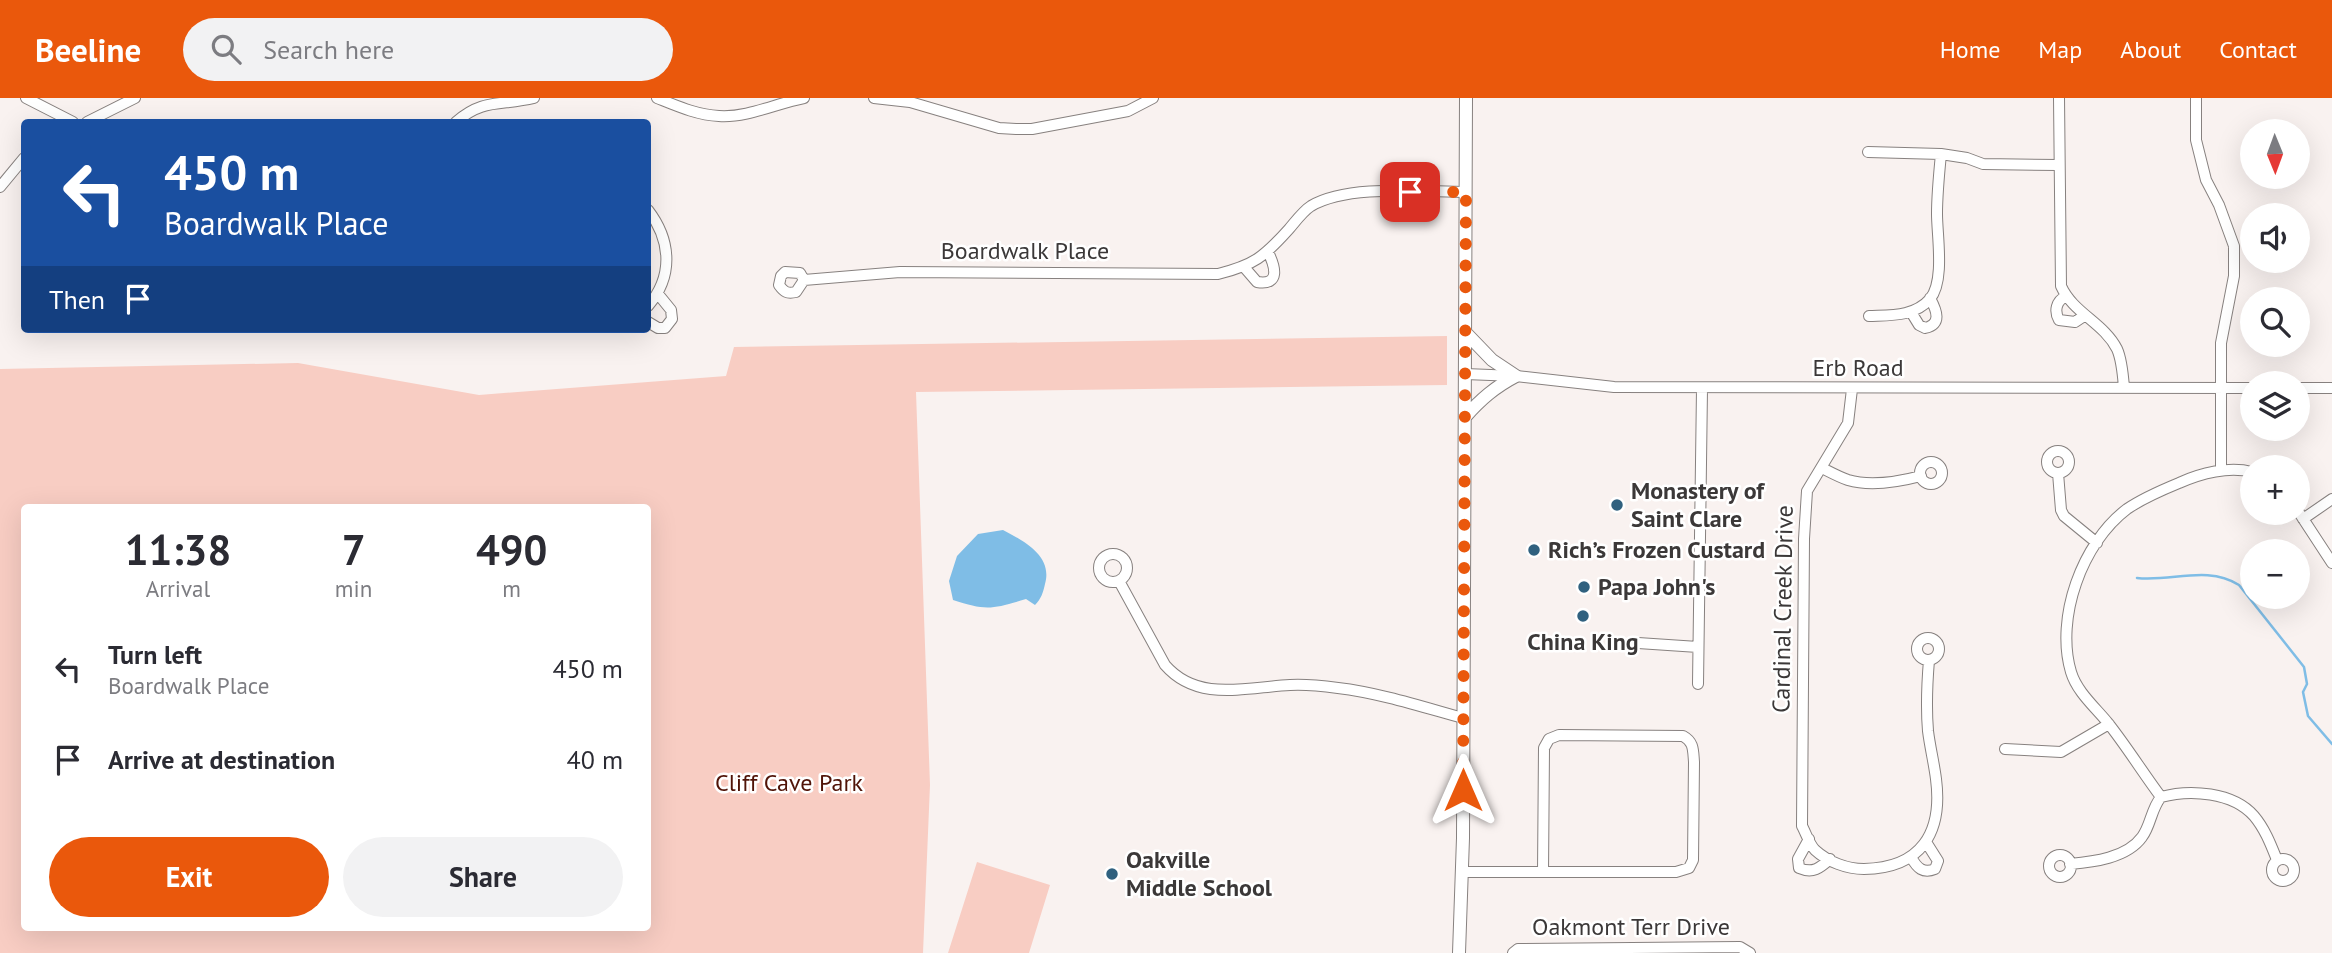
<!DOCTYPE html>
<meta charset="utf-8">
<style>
body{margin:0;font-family:"PT Sans",sans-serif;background:#f2f2f3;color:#2b2b33;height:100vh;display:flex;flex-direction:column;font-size:26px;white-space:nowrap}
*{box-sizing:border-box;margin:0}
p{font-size:23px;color:#7c7c81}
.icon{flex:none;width:38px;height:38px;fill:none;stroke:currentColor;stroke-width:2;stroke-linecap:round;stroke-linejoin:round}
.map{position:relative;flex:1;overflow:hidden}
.drawer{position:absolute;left:21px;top:406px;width:630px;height:427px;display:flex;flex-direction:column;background:#fff;border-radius:7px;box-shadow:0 7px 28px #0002}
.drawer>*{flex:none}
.guide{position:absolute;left:21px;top:21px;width:630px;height:214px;border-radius:7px;box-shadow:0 7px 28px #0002;background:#1a4fa0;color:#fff;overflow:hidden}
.needle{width:46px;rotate:179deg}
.controls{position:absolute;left:2240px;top:21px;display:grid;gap:14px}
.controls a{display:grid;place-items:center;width:70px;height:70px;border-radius:50%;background:#fff;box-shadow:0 7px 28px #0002;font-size:35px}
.pin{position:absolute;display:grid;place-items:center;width:60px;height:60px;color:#fff;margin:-30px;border-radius:14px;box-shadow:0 4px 10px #0006}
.me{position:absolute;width:77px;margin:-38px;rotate:0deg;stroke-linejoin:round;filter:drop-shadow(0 0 5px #0008)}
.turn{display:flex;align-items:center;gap:24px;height:147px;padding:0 28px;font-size:32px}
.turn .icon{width:91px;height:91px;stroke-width:2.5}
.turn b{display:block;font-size:49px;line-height:60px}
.then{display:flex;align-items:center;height:66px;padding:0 28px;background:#0003;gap:14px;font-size:26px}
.eta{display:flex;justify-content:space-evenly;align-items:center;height:119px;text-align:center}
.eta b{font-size:42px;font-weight:700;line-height:49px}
.cta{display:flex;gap:14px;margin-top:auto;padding:14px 28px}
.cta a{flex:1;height:80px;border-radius:42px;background:#ea580c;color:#fff;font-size:28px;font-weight:700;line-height:80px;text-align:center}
.cta a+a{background:#f2f2f3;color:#2b2b33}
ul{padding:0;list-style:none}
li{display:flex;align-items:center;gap:21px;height:91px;padding:0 28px}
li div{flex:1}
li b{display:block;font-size:26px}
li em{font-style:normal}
header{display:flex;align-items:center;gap:42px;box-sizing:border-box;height:98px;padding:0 35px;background:#ea580c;color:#fff}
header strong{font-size:33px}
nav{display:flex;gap:38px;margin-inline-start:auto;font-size:24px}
.search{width:490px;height:63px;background:#f2f2f3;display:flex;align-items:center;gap:18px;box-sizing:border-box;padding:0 24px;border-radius:38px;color:#7c7c81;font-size:26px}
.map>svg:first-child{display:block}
</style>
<header>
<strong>Beeline</strong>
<div class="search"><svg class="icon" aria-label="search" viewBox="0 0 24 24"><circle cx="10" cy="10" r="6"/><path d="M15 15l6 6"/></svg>Search here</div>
<nav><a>Home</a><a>Map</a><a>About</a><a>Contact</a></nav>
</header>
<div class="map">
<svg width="2332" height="855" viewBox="0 0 2332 855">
<rect width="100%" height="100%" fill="#f9f2f0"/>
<path fill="#f8cdc3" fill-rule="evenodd" d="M1447 238V287L916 294 930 687 923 855H0V271L298 265 479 297 726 278 734 249ZM24 410H648V830H24Z
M977 764 1050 787 1029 855H948Z"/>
<path fill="#7fbde6" d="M1003 432C1024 443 1053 458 1045 486 1043 495 1041 501 1035 507L1026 501C993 511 986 513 953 502L949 483 957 458 978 436Z"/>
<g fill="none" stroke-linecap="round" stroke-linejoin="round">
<path stroke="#7fbde6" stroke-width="2.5" d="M2137 480C2172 484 2207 467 2239 487L2304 569 2307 586 2303 594 2308 618 2332 646"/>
<g stroke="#87817f" stroke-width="12">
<path id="minor" d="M26 0 73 24
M657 0C677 8 697 17 719 18 747 20 777 5 804 0
M874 0 910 4 999 30 1016 31H1032L1128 13 1153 0
M2059 0 2061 188C2073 215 2104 225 2117 251 2122 262 2123 277 2124 290
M2196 0V42L2206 82 2219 107 2234 148V178L2221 245V373
M87 24 135 0
M456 24C483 0 501 8 534 0
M1868 54 1941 56 1967 60 1983 66 2058 67
M0 89 24 60
M648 112C671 142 674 178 648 208
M1244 169 1257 184C1281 188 1275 168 1268 154
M804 182 800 175 785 174 781 178 779 187C784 194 787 196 796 194L804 182 900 174 1218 176C1254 167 1264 159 1289 131 1295 124 1303 113 1311 108 1348 86 1423 94 1466 94
M2066 198C2056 203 2054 213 2059 222L2075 224 2084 218
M1911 214 1919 227 1925 230C1942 226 1937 213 1930 200
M1869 218C1890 217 1914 219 1930 201 1945 183 1937 138 1937 116 1937 96 1939 76 1941 56
M648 224 658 230H665L672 221 671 212 658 196
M1465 276 1516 278 1614 289 2252 290
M2298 290H2332
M1852 291 1848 325 1807 393 1804 441 1802 728C1806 735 1809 746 1815 752 1828 764 1847 771 1864 771 1921 770 1943 735 1936 681 1934 665 1930 649 1928 633 1926 609 1927 586 1929 562
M2047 364a11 11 0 1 1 22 0a11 11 0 1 1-22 0Z
M1920 375a11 11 0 1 1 22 0a11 11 0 1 1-22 0Z
M1822 370C1830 374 1839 379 1848 382 1871 389 1898 384 1921 378
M2058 375 2061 412 2064 418 2097 445
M2298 413 2332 465
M2303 421 2332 401
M1099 470a14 14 0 1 1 28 0a14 14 0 1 1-28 0Z
M1119 483 1165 567C1198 605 1247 589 1290 587 1306 586 1323 588 1338 590 1380 595 1423 609 1463 620
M1917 551a11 11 0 1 1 22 0a11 11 0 1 1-22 0Z
M1638 545 1698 549
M1698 586 1702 291
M2005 651 2061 654 2109 626
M2161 699C2143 675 2127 649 2108 625 2095 609 2077 594 2071 574 2055 520 2082 445 2127 411 2143 400 2162 392 2179 385 2201 375 2229 368 2252 374
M2161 699C2190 691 2233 694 2254 718 2265 731 2271 747 2277 762
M1809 741 1798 761 1799 770C1813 776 1820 770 1830 761
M2049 768a11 11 0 1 1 22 0a11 11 0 1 1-22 0Z
M1911 759C1917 770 1923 776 1935 771L1938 763 1926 744
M2272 772a11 11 0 1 1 22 0a11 11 0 1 1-22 0Z
M2070 766C2093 764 2127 760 2142 739 2151 727 2151 711 2161 699
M1462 774H1676L1689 770 1693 762 1694 664C1693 652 1694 644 1683 638L1559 637 1549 641 1544 650 1543 774
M1513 855 1518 851 1740 849 1750 855"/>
</g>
<g stroke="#87817f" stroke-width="14">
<path id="major" d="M1465 319C1481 301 1495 289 1516 278L1492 262 1466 235
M1459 855 1463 740 1466 0"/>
</g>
<use href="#minor" stroke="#fff" stroke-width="10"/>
<use href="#major" stroke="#fff" stroke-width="12"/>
</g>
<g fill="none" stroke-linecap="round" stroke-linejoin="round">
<path stroke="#ea580c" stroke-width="12" stroke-dasharray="0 21.6" d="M1410 94H1466L1463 692"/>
</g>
<g fill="#30617f" stroke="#fff" stroke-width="2.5">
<circle cx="1617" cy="407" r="7"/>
<circle cx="1534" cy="452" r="7"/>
<circle cx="1584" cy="489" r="7"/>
<circle cx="1583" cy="518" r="7"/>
<circle cx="1112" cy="776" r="7"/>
</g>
<g text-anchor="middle" stroke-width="5" stroke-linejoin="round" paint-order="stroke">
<g font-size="24" fill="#3b3838" stroke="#fff">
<text x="1025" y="161">Boardwalk Place</text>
<text x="1858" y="278">Erb Road</text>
<text transform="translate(1783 511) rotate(-89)" y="8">Cardinal Creek Drive</text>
<text x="1631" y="837">Oakmont Terr Drive</text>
</g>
<g font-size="24" font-weight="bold" fill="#3b3838" stroke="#fff" text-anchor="start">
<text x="1631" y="401">Monastery of<tspan x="1631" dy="28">Saint Clare</tspan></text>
<text x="1548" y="460">Rich’s Frozen Custard</text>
<text x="1598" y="497">Papa John's</text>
<text x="1583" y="552" text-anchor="middle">China King</text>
<text x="1126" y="770">Oakville<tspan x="1126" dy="28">Middle School</tspan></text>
</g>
<g font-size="24" fill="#501307" stroke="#fff">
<text x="789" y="693">Cliff Cave Park</text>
</g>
</g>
</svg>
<div class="controls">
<a><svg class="needle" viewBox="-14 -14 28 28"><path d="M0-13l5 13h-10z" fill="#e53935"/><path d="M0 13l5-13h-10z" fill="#7c7c81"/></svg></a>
<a><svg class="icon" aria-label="sound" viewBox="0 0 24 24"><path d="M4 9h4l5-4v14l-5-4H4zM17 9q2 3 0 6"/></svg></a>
<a><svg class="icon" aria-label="search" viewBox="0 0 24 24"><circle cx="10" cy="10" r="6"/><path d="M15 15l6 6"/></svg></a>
<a><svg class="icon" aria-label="layers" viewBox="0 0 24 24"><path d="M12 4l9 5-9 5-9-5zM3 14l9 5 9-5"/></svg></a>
<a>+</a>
<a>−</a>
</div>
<div class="pin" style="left:1410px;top:94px;background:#d93025"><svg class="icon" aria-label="arrive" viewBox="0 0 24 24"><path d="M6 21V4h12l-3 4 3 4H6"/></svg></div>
<svg class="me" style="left:1463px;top:692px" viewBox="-20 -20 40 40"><path d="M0-17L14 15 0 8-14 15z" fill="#ea580c" stroke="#fff" stroke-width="4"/></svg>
<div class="guide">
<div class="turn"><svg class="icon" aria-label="left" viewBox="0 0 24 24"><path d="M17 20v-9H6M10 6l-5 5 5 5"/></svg><div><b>450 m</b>Boardwalk Place</div></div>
<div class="then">Then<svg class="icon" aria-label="arrive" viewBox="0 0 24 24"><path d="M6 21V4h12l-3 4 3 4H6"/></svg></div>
</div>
<section class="drawer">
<div class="eta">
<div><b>11:38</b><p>Arrival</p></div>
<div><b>7</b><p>min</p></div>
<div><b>490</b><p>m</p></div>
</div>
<ul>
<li><svg class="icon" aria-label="left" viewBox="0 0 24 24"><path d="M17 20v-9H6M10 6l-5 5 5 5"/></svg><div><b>Turn left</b><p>Boardwalk Place</p></div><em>450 m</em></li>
<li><svg class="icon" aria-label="arrive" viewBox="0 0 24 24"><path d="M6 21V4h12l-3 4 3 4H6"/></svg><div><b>Arrive at destination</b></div><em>40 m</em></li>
</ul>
<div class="cta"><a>Exit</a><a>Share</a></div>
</section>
</div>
